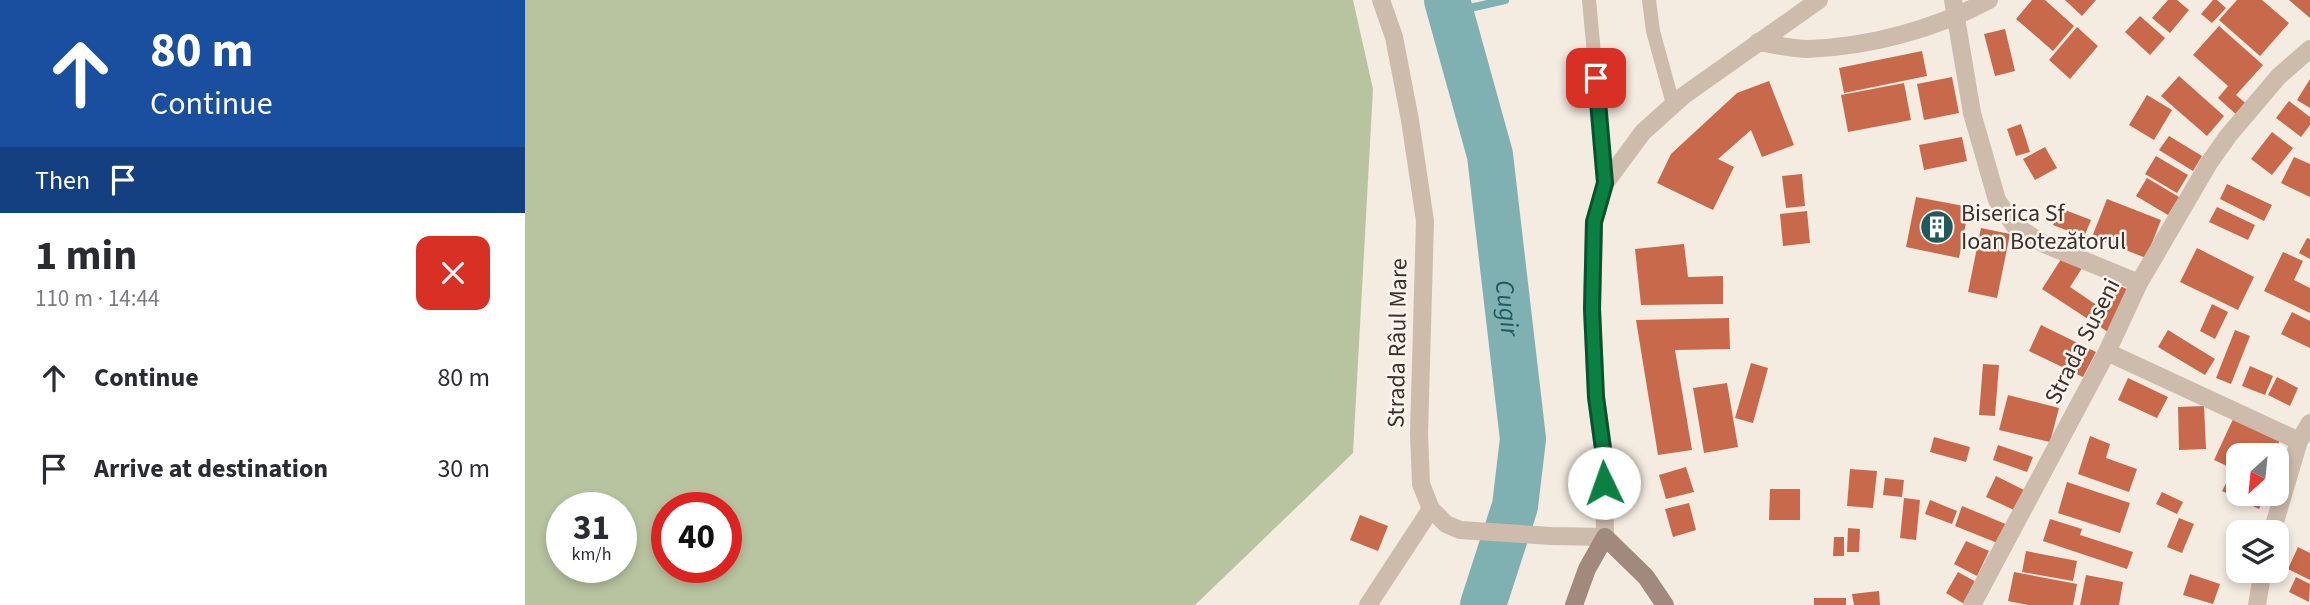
<!DOCTYPE html>
<meta charset="utf-8">
<style>
body{margin:0;font-family:"Source Sans 3",sans-serif;background:#f2f2f3;color:#2b2b33;height:100vh;display:flex;flex-direction:column;font-size:26px;white-space:nowrap}
*{box-sizing:border-box;margin:0}
p{font-size:23px;color:#7c7c81}
.icon{flex:none;width:38px;height:38px;fill:none;stroke:currentColor;stroke-width:2;stroke-linecap:round;stroke-linejoin:round}
.map{position:relative;flex:1;overflow:hidden}
.details{display:flex;flex-direction:column;background:#fff;width:525px}
.details>*{flex:none}
.banner{background:#1a4fa0;color:#fff;overflow:hidden}
.needle{width:46px;rotate:207deg}
.buttons{position:absolute;left:1701px;top:443px;display:grid;gap:14px}
.buttons a{display:grid;place-items:center;width:63px;height:63px;border-radius:14px;background:#fff;box-shadow:0 4px 10px #0003;font-size:35px}
.speed{position:absolute;left:21px;top:492px;display:flex;gap:14px;font-size:35px;font-weight:700;text-align:center}
.speed>*{display:grid;place-content:center;width:91px;height:91px;border-radius:50%;background:#fff;box-shadow:0 4px 10px #0003;line-height:1}
.speed small{font-size:18px;font-weight:400}
.speed .limit{border:10px solid #d22;background:#fff;color:#111}
.pin{position:absolute;display:grid;place-items:center;width:60px;height:60px;color:#fff;margin:-30px;border-radius:14px;box-shadow:0 4px 10px #0006}
.me{position:absolute;width:77px;margin:-38px;rotate:357deg;stroke-linejoin:round;filter:drop-shadow(0 0 5px #0008)}
.turn{display:flex;align-items:center;gap:24px;height:147px;padding:0 35px;font-size:32px}
.turn .icon{width:91px;height:91px;stroke-width:2.5}
.turn b{display:block;font-size:49px;line-height:60px}
.then{display:flex;align-items:center;height:66px;padding:0 35px;background:#0003;gap:14px;font-size:26px}
.round{display:grid;place-items:center;flex:none;width:74px;height:74px;border-radius:14px;background:#f2f2f3}
.head{display:flex;align-items:center;justify-content:space-between;height:119px;padding:0 35px}
h1{font-size:42px;font-weight:700;line-height:52px}
ul{padding:0;list-style:none}
li{display:flex;align-items:center;gap:21px;height:91px;padding:0 35px}
li div{flex:1}
li b{display:block;font-size:26px}
li em{font-style:normal}
main{display:flex;flex:1;min-height:0}
.map>svg:first-child{display:block}
</style>
<main>
<section class="details">
<div class="banner">
<div class="turn"><svg class="icon" aria-label="ahead" viewBox="0 0 24 24"><path d="M12 20V5M6 11l6-6 6 6"/></svg><div><b>80 m</b>Continue</div></div>
<div class="then">Then<svg class="icon" aria-label="arrive" viewBox="0 0 24 24"><path d="M6 21V4h12l-3 4 3 4H6"/></svg></div>
</div>
<div class="head"><div><h1>1 min</h1><p>110 m · 14:44</p></div><a class="round" style="background:#d93025;color:#fff"><svg class="icon" aria-label="close" viewBox="0 0 24 24"><path d="M6 6l12 12M18 6L6 18"/></svg></a></div>
<ul>
<li><svg class="icon" aria-label="ahead" viewBox="0 0 24 24"><path d="M12 20V5M6 11l6-6 6 6"/></svg><div><b>Continue</b></div><em>80 m</em></li>
<li><svg class="icon" aria-label="arrive" viewBox="0 0 24 24"><path d="M6 21V4h12l-3 4 3 4H6"/></svg><div><b>Arrive at destination</b></div><em>30 m</em></li>
</ul>
</section>
<div class="map">
<svg width="1785" height="605" viewBox="0 0 1785 605">
<rect width="100%" height="100%" fill="#f4ebe1"/>
<path fill="#b8c4a0" fill-rule="evenodd" d="M0 0H828L848 89 828 453 670 605H0ZM37 508H96V567H37ZM142 508H201V567H142Z"/>
<g fill="none" stroke-linecap="round" stroke-linejoin="round">
<path stroke="#7fb0b2" stroke-width="8" d="M927 12 980 0"/>
<path stroke="#7fb0b2" stroke-width="46" id="s1" d="M922 0 965 155 998 439 990 506 958 605"/>
</g>
<path fill="#c8694b" d="M1507 0H1520L1549 26 1528 51 1491 19Z
M1540 0H1571L1557 16Z
M1643 0H1652L1664 10 1645 33 1627 18Z
M1688 0H1692L1701 8 1687 23 1676 14Z
M1712 0H1737L1764 23 1735 56 1694 20Z
M1764 0H1785V18Z
M1615 16 1640 38 1625 55 1600 32Z
M1694 26 1738 65 1711 95 1724 106 1714 117 1693 98 1703 86 1668 55Z
M1552 27 1573 46 1545 79 1524 60Z
M1480 29 1490 71 1470 76 1459 34Z
M1397 51 1402 76 1319 93 1314 68Z
M1654 76 1699 116 1682 136 1636 96Z
M1427 77 1434 113 1399 120 1392 84Z
M1785 79V108L1772 100Z
M1244 81 1269 145 1237 157 1226 130 1193 159 1209 167 1188 210 1132 183 1146 154 1212 93Z
M1379 83 1386 120 1323 132 1316 95Z
M1622 95 1647 110 1629 140 1604 125Z
M1764 101 1785 117V125L1776 137 1751 118Z
M1496 124 1505 152 1491 156 1482 129Z
M1747 132 1768 148 1747 175 1726 159Z
M1644 136 1677 156 1668 171 1634 150Z
M1437 137 1442 161 1399 170 1394 145Z
M1520 147 1532 168 1510 180 1498 159Z
M1631 156 1663 175 1652 193 1620 174Z
M1769 157 1785 164V197L1756 183Z
M1277 174 1280 206 1261 208 1257 176Z
M1622 178 1654 197 1643 215 1611 196Z
M1702 184 1747 205 1739 221 1695 199Z
M1391 197 1444 207 1434 258 1381 247Z
M1582 199 1636 220 1621 258 1567 237Z
M1692 207 1730 225 1723 240 1684 222Z
M1535 208 1566 220 1559 237 1528 225Z
M1282 211 1285 243 1258 246 1255 214Z
M1456 228 1485 234 1472 298 1443 292Z
M1782 238 1785 239V259L1774 253Z
M1159 244 1163 277 1198 276V304L1116 305 1110 249Z
M1672 248 1729 277 1713 310 1655 282Z
M1758 252 1778 261 1769 280 1785 288V313L1739 291Z
M1540 253 1559 265 1545 287 1576 308 1589 283 1604 290 1583 332 1517 289Z
M1687 304 1703 312 1690 339 1675 331Z
M1767 312 1785 321V348L1756 334Z
M1204 318 1205 349 1150 350 1167 450 1133 455 1111 320Z
M1516 325 1571 352 1558 377 1504 351Z
M1643 330 1690 359 1680 375 1633 347Z
M1710 330 1725 336 1706 384 1691 378Z
M1226 363 1243 368 1228 423 1210 418Z
M1458 364 1474 365 1470 416 1454 415Z
M1725 366 1748 376 1740 395 1717 386Z
M1752 377 1773 388 1765 406 1743 395Z
M1603 378 1643 397 1632 418 1593 400Z
M1202 383 1213 447 1179 453 1168 388Z
M1483 395 1534 408 1525 442 1474 430Z
M1679 406 1681 449 1654 450 1653 407Z
M1709 417 1755 440 1749 455H1713V471L1689 460Z
M1565 436 1585 444 1581 458 1612 469 1604 492 1553 474Z
M1409 437 1445 447 1441 462 1405 452Z
M1473 445 1508 457 1502 472 1468 460Z
M1161 467 1169 492 1141 499 1134 475Z
M1325 469 1352 471 1348 508 1322 506Z
M1708 470 1713 473V494H1741L1734 509 1697 491Z
M1471 476 1499 490 1489 510 1461 497Z
M1360 478 1379 480 1377 497 1358 495Z
M1542 482 1605 503 1595 533 1533 513Z
M1245 489H1275V520H1244Z
M1637 492 1658 502 1652 514 1631 504Z
M1379 498 1395 500 1391 540 1375 538Z
M1405 500 1432 511 1427 524 1400 514Z
M1164 503 1171 530 1148 537 1140 509Z
M1437 506 1483 525 1475 544 1430 526Z
M835 515 863 526 853 551 825 540Z
M1654 518 1669 524 1657 553 1642 547Z
M1525 519 1557 529 1555 535 1608 552 1602 569 1518 541Z
M1323 528 1335 529 1334 552H1322Z
M1309 537H1319V556H1308Z
M1441 541 1464 551 1452 576 1429 564Z
M1773 547 1785 553V580L1763 569Z
M1501 551 1552 561 1548 581 1497 572Z
M1433 572 1453 583 1441 605 1421 593Z
M1489 572 1552 584 1548 605H1503L1483 601Z
M1665 574 1695 584 1688 604 1658 595Z
M1561 575 1598 582 1594 605H1555Z
M1771 577 1785 584 1784 602 1764 592Z
M1354 591 1355 605H1329L1327 594Z
M1289 598H1321V605H1289Z"/>
<g fill="none" stroke-linecap="round" stroke-linejoin="round">
<path stroke="#cdbbac" stroke-width="14" d="M1064 0 1081 182
M1124 0 1128 31 1148 104"/>
<path stroke="#cdbbac" stroke-width="18" d="M1428 0 1447 113 1472 200 1489 225 1519 244 1614 283
M1233 42C1249 44 1266 49 1282 49 1344 47 1410 29 1464 0
M1582 352 1774 441
M1747 532 1774 441 1785 423
M843 605 906 509
M1447 605 1582 352 1614 283 1684 163 1703 136 1754 76 1785 49
M1732 605 1738 570"/>
<path stroke="#cdbbac" stroke-width="18" d="M856 0 869 37 885 120 900 221 894 434 896 484 906 509 921 524 935 530 1026 536 1080 537 1079 456 1071 397 1067 308 1069 222 1081 182 1118 132 1158 96 1294 0"/>
<path stroke="#a18a7d" stroke-width="18" d="M1049 605 1062 569 1080 537 1121 577 1140 605"/>
</g>
<g fill="none" stroke-linecap="round" stroke-linejoin="round">
<g stroke="#07532c" stroke-width="18">
<path id="route" d="M1071 78 1080 183 1069 222 1067 309 1071 397 1079 456V483"/>
</g>
<use href="#route" stroke="#0b8043" stroke-width="12"/>
</g>
<defs>
<g id="building-disc" transform="scale(1.75)"><circle r="9.5" fill="#1f5a5e" stroke="#fbf5ee"/><path d="M-4-6H4V6H1V3H-1V6H-4ZM-2.5-4.3h1.7v1.8h-1.7ZM.8-4.3h1.7v1.8H.8ZM-2.5-1h1.7V.8h-1.7ZM.8-1h1.7V.8H.8Z" fill="#fff"/></g>
</defs>
<g fill-rule="evenodd">
<use href="#building-disc" x="1412" y="227"/>
</g>
<g text-anchor="middle" stroke-width="5" stroke-linejoin="round" paint-order="stroke">
<g font-size="24" fill="#3b302b" stroke="#fbf5ee" text-anchor="start">
<text x="1436" y="221">Biserica Sf<tspan x="1436" dy="28">Ioan Botezătorul</tspan></text>
</g>
<g font-size="24" fill="#3b302b" stroke="#fbf5ee">
<text transform="translate(1557 341) rotate(-63)" y="8">Strada Suseni</text>
<text transform="translate(872 343) rotate(-89)" y="8">Strada Râul Mare</text>
</g>
<g font-size="26" font-style="italic" fill="#1f5a5e" stroke="#fbf5ee">
<text dy="9" stroke="none"><textPath href="#s1" startOffset="315">Cugir</textPath></text>
</g>
</g>
</svg>
<div class="buttons">
<a><svg class="needle" viewBox="-14 -14 28 28"><path d="M0-13l5 13h-10z" fill="#e53935"/><path d="M0 13l5-13h-10z" fill="#7c7c81"/></svg></a>
<a><svg class="icon" aria-label="layers" viewBox="0 0 24 24"><path d="M12 4l9 5-9 5-9-5zM3 14l9 5 9-5"/></svg></a>
</div>
<div class="speed"><div>31<small>km/h</small></div><div class="limit">40</div></div>
<div class="pin" style="left:1071px;top:78px;background:#d93025"><svg class="icon" aria-label="arrive" viewBox="0 0 24 24"><path d="M6 21V4h12l-3 4 3 4H6"/></svg></div>
<svg class="me" style="left:1079px;top:483px" viewBox="-20 -20 40 40"><circle r="19" fill="#fff"/><path d="M0-13L10 11 0 6-10 11z" fill="#0b8043"/></svg>
</div>
</main>
